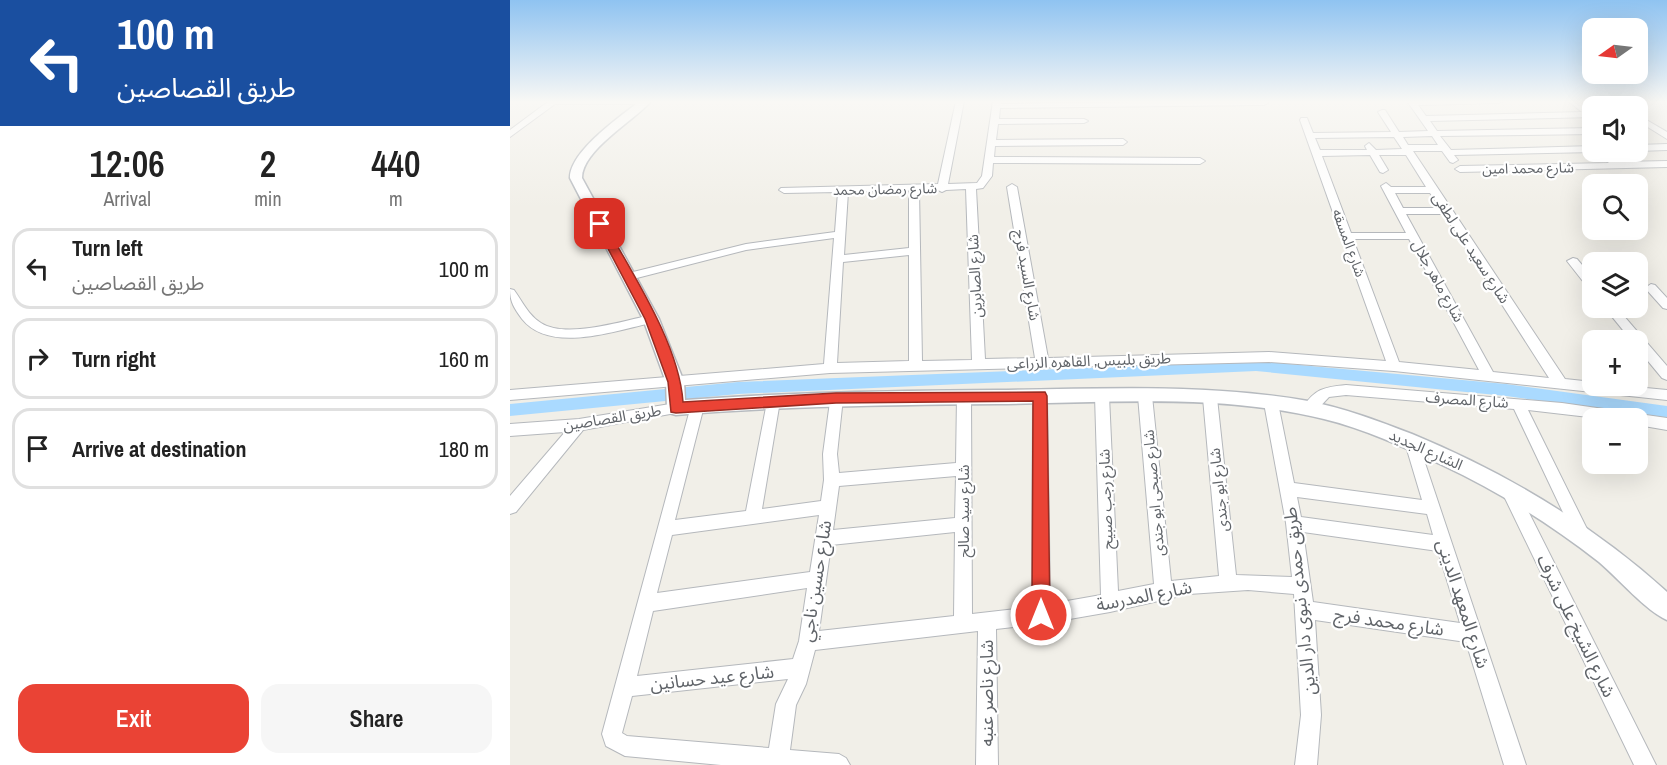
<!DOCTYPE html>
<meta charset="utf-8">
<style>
body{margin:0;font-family:"Archivo Narrow","Noto Sans Arabic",sans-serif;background:#f6f6f6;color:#222;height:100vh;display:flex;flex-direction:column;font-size:22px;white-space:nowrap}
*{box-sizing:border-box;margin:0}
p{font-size:20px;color:#767676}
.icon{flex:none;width:33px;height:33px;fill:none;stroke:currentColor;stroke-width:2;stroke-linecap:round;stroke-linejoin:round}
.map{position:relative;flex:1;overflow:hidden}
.side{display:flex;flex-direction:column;background:#fff;width:510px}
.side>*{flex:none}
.hud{background:#1a4fa0;color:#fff;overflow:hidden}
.needle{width:39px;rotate:256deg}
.fabs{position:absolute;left:1072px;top:18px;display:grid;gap:12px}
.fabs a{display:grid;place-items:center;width:66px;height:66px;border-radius:12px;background:#fff;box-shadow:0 6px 24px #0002;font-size:30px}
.pin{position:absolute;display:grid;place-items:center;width:51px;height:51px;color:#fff;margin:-26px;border-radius:12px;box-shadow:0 3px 9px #0006}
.me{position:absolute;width:66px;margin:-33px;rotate:0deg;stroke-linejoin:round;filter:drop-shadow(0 0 4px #0008)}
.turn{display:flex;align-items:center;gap:21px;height:126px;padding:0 18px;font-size:27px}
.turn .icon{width:78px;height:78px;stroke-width:2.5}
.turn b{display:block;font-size:42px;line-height:51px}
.eta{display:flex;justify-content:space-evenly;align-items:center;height:102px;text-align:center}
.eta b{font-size:36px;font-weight:600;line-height:42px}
.action{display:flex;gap:12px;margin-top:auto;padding:12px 18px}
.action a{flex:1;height:69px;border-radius:18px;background:#ea4335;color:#fff;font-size:24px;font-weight:600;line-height:69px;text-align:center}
.action a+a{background:#f6f6f6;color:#222}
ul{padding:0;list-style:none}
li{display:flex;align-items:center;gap:18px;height:81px;margin:0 12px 9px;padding:0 6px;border:3px solid #e0e0e0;border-radius:18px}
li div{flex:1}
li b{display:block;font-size:22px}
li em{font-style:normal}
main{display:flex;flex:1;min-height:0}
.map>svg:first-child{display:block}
</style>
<main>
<section class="side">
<div class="hud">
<div class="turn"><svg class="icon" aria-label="left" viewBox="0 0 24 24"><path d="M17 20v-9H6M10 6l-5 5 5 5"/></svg><div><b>100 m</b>طريق القصاصين</div></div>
</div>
<div class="eta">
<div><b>12:06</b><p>Arrival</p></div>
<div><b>2</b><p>min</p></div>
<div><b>440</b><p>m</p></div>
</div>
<ul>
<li><svg class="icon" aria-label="left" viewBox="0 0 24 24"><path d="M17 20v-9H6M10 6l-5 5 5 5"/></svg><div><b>Turn left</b><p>طريق القصاصين</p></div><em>100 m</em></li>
<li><svg class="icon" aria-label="right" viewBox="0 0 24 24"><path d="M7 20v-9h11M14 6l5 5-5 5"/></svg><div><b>Turn right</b></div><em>160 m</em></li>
<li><svg class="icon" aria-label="arrive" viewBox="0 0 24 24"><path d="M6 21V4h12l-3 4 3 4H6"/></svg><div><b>Arrive at destination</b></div><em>180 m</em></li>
</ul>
<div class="action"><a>Exit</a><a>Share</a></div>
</section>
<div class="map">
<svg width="1157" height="765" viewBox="0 0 1157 765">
<rect width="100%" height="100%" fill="#f1efe8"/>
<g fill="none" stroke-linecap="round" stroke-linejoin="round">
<path fill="#aadaff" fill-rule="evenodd" d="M746 361 996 384 1157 406V418L996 396 746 371 228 394 0 416V404L228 382Z"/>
<g stroke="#b5b8bc" stroke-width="2">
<path id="street" d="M39 101H138L139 102 135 104H45L0 137V130Z
M446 101H454L438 184 467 183 472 176 483 101H491V104L721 101H755L758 103 754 105 490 108 489 119H574L578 121 574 123 488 124 486 140 613 139 617 142 613 145 485 146 484 157 690 158 695 161 690 164 483 163 482 176 473 188 466 189 475 359 525 358 497 187 502 184 507 187 538 358 759 352 876 361 790 120 791 118H797L803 133 881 132 868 112 872 110H875L889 132 918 131 897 101H993L989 103 908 105 916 116 1072 112 1058 101H1067L1083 112V117L920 121 927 131 1083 128V134L930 136 941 150 1083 146 1084 152 944 155 948 160 943 163 940 162 932 151H903L1055 379 1083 382V386H1115L1157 390V400L884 371 759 362 320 373 0 400V390L314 364 324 238 236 250 119 280 113 276 115 274 236 244 325 232 328 192 274 193 269 190 271 188 428 184ZM922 136 928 145H898L893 137ZM884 137 892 149 866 150 859 143 855 146 857 150H810L805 138ZM860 155 870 172 873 173 878 170 869 155H896L916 187H881L876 183 871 186 896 233H841L812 156ZM456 189 462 360 412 361 409 190H428L432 192 436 190ZM399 190V248L334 255 338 192ZM885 193H920L930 208H893ZM896 214H934L1039 378 983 372ZM843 239H899L969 370 889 362ZM399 255V361L327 363 333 262Z
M1100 101H1110L1117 106H1108Z
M1128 115 1157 132V139L1128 121Z
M1157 144V150L1128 151V145Z
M1086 152H1095L1110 162 1157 161V167L950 172 945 169 950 166 1099 163Z
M1063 258 1067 259 1083 278V290L1079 289 1057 261Z
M1141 284 1145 285 1157 298V309L1153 308 1135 288Z
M0 289 4 290C12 301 19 316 31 323 56 339 113 321 141 315L147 319 141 323C104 331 40 354 12 319 4 308 0 302 0 289Z
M1095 308H1107L1157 366V380L1152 378 1128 349V340H1121Z
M836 385 1052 403 1157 418V430L1128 425V418H1087L1018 410 1081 537 1079 542 1073 544 1067 542 1004 409 836 395 819 397 804 413H794L792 409C804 389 814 387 836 385Z
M530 391 535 392 537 396 540 604 591 595 585 396 587 392H597L599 396 608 591 644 584 628 396 630 392H640L642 396 661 581 709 576 693 398 695 394H705L707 398 726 575 782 577 776 523 754 403 756 399H766L768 403 784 483 912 500 895 443 897 439 902 437 907 439 1016 765H994L956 642 805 620 811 715 807 765H785L791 715 784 594 738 590 679 594 600 612 531 624 486 629 488 765H466L468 631 305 650 296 684 286 705 280 750 329 754 336 758 340 765H211L115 756 96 746 92 734 182 402H192L194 406 165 520 236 511 258 397H268L270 401 252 509 311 501 314 480 313 454 321 394H331L333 398 327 454 329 473 446 463 447 397 449 393H459L461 397 462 614 522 607 523 396 525 392ZM446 476 445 518 323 530 329 486ZM787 497 917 514 923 535 791 517ZM309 515 300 572 147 593 162 535ZM445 532 444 616 309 631 321 545ZM793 532 928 551 950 623 803 602ZM297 588 289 641 283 659 127 676 143 611ZM278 679 266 704 259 748 117 736 112 733 122 696Z
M166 403 171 404 173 408 171 412 73 430 6 512 0 514V496L55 432 0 436V424L69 419Z
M999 483 1005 485 1146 765H1124L991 490 993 485Z"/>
</g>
<g stroke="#b6babf" stroke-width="3">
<path id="secondary" d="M130 101H141C124 121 72 150 72 178L149 319 174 382 175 400C279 392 383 391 487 390 590 389 696 383 798 401 834 408 868 421 902 434 996 473 1082 524 1157 592V620C1136 611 1108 578 1089 562 1040 524 988 491 932 465 894 447 855 429 814 419 709 393 595 403 488 404 380 405 273 406 166 415L159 413 157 408 156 382 133 319 60 178C60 151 110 117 130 101Z"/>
</g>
<use href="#street" fill="#fff" fill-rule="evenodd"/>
<use href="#secondary" fill="#fff" fill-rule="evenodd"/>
</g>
<linearGradient id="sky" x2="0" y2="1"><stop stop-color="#8fc3f1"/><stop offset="0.49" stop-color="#f9f8f5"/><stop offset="1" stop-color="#f9f8f5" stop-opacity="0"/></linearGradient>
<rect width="1157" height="208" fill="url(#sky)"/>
<path fill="#ea4335" stroke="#982c22" stroke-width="1.5" d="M90 221 95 224C123 275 169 344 173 402L326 393 535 392 537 396 540 615 538 622 531 624 525 622 522 615 523 401 326 403 166 413 161 412 158 382 135 319 85 224Z"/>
<g text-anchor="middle" stroke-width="4.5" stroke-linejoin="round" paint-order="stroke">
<g font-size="14" fill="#5f6368" stroke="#fff">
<text transform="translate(1018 168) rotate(-1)" y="5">شارع محمد امين</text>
<text transform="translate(375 189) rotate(-1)" y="5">شارع رمضان محمد</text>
<text transform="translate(839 243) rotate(70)" y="5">شارع المسقه</text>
</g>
<g font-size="15" fill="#5f6368" stroke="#fff">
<text transform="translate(961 248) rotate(57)" y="5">شارع سعيد على لطفى</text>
<text transform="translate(517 275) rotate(80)" y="5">شارع السيد فرج</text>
<text transform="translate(465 276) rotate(-93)" y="5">شارع الصابرين</text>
<text transform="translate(928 281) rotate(61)" y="5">شارع ماهر جلال</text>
<text transform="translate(579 361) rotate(-2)" y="5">طريق بلبيس, القاهره الزراعى</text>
<text transform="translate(957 400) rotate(4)" y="5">شارع المصرف</text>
<text transform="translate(102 418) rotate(-9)" y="5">طريق القصاصين</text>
<text transform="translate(916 450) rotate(24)" y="5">الشارع الجديد</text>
<text transform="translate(709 490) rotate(-96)" y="5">شارع ابو جندى</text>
<text transform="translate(644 493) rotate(-95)" y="5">شارع صبحى ابو جندى</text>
<text transform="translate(596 499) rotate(-92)" y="5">شارع رجب صبيح</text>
<text transform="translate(454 511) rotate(-90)" y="5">شارع سيد صالح</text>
</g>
<g font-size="18" fill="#5f6368" stroke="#fff">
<text transform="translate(306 581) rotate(-81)" y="6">شارع حسين ناجي</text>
<text transform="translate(634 596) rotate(-11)" y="6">شارع المدرسة</text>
<text transform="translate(790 601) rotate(-96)" y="6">طريق حمدى نبوى دار الدين</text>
<text transform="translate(953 604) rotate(72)" y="6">شارع المعهد الدينى</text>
<text transform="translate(879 622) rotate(8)" y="6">شارع محمد فرج</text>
<text transform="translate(1066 626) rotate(64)" y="6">شارع الشيخ على شرف</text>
<text transform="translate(202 678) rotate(-6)" y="6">شارع عيد حسانين</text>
<text transform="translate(477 693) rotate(-90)" y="6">شارع ناصر عنبه</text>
</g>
</g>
</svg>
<div class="fabs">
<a><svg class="needle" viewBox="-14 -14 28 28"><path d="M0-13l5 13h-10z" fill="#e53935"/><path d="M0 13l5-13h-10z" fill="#767676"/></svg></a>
<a><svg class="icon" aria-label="sound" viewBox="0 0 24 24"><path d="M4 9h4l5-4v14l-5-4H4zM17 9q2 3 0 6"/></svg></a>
<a><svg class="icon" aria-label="search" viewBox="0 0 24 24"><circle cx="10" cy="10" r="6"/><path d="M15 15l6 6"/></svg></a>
<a><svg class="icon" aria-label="layers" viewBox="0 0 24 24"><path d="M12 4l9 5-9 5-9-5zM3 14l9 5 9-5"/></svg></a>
<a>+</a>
<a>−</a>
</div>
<div class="pin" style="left:90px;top:224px;background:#d93025"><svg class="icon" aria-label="arrive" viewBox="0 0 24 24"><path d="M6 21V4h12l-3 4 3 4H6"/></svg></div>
<svg class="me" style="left:531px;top:615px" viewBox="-20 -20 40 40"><circle r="17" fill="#ea4335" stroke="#fff" stroke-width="3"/><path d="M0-11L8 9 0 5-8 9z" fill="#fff"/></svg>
</div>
</main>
